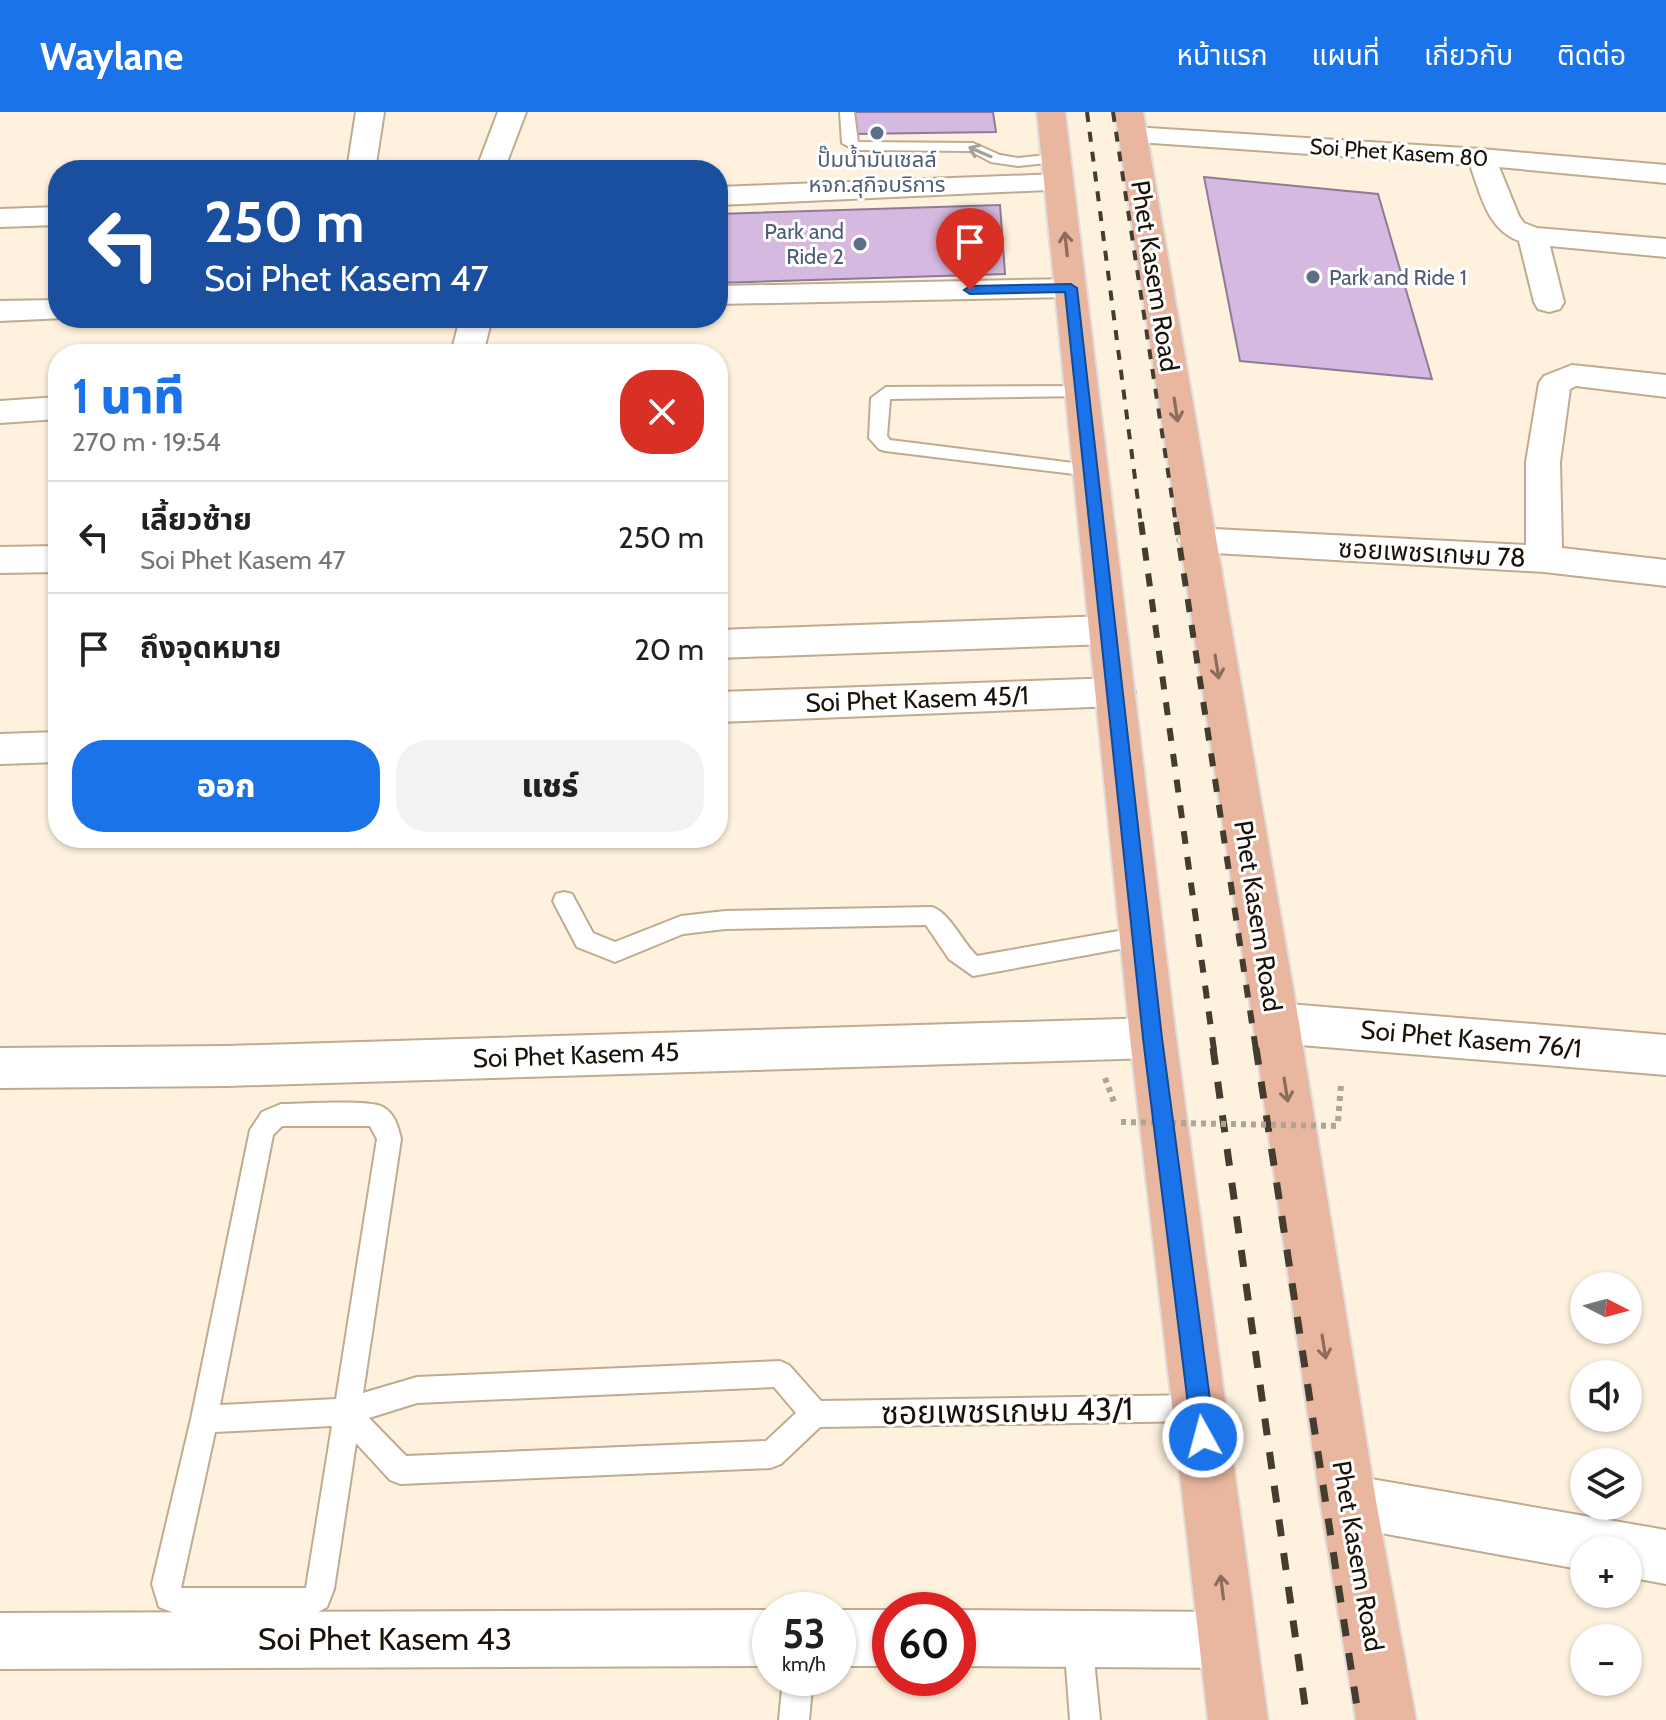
<!DOCTYPE html>
<html lang="th">
<meta charset="utf-8">
<style>
body{margin:0;font-family:Cabin,"Noto Sans Thai",sans-serif;background:#f2f2f2;color:#202124;height:100vh;display:flex;flex-direction:column;font-size:30px;white-space:nowrap}
*{box-sizing:border-box;margin:0}
p{font-size:26px;color:#757577}
.icon{flex:none;width:44px;height:44px;fill:none;stroke:currentColor;stroke-width:2;stroke-linecap:round;stroke-linejoin:round}
.map{position:relative;flex:1;overflow:hidden}
.sheet{position:absolute;left:48px;top:232px;width:680px;height:504px;display:flex;flex-direction:column;background:#fff;border-radius:32px;box-shadow:0 2px 6px #0004}
.sheet>*{flex:none}
.banner{position:absolute;left:48px;top:48px;width:680px;height:168px;border-radius:32px;box-shadow:0 2px 6px #0004;background:#1a4fa0;color:#fff;overflow:hidden}
.needle{width:52px;rotate:96deg}
.tools{position:absolute;left:1570px;top:1160px;display:grid;gap:16px}
.tools a{display:grid;place-items:center;width:72px;height:72px;border-radius:50%;background:#fff;box-shadow:0 2px 6px #0004;font-size:40px}
.speed{position:absolute;left:752px;top:1480px;display:flex;gap:16px;font-size:40px;font-weight:700;text-align:center}
.speed>*{display:grid;place-content:center;width:104px;height:104px;border-radius:50%;background:#fff;box-shadow:0 2px 6px #0004;line-height:1}
.speed small{font-size:20px;font-weight:400}
.speed .limit{border:12px solid #d22;background:#fff;color:#111}
.pin{position:absolute;display:grid;place-items:center;width:68px;height:68px;color:#fff;margin:-82px -34px;border-radius:50% 50% 50% 0;rotate:-45deg;box-shadow:0 0 8px #0007}
.pin .icon{rotate:45deg}
.me{position:absolute;width:88px;margin:-44px;rotate:353deg;stroke-linejoin:round;filter:drop-shadow(0 0 6px #0008)}
.turn{display:flex;align-items:center;gap:28px;height:168px;padding:0 24px;font-size:36px}
.turn .icon{width:104px;height:104px;stroke-width:2.5}
.turn b{display:block;font-size:56px;line-height:68px}
.round{display:grid;place-items:center;flex:none;width:84px;height:84px;border-radius:32px;background:#f2f2f2}
.overview{display:flex;align-items:center;justify-content:space-between;height:136px;padding:0 24px}
h1{font-size:48px;font-weight:800;line-height:60px;color:#1a73e8}
.cta{display:flex;gap:16px;margin-top:auto;padding:16px 24px}
.cta a{flex:1;height:92px;border-radius:32px;background:#1a73e8;color:#fff;font-size:32px;font-weight:800;line-height:92px;text-align:center}
.cta a+a{background:#f2f2f2;color:#202124}
ul{padding:0;list-style:none}
li{display:flex;align-items:center;gap:24px;height:112px;padding:0 24px;border-top:2px solid #e0e0e0}
li div{flex:1}
li b{display:block;font-size:30px}
li em{font-style:normal}
header{display:flex;align-items:center;gap:48px;box-sizing:border-box;height:112px;padding:0 40px;background:#1a73e8;color:#fff}
header strong{font-size:38px}
nav{display:flex;gap:44px;margin-inline-start:auto;font-size:28px}
.map>svg:first-child{display:block}
</style>
<header>
<strong>Waylane</strong>
<nav><a>หน้าแรก</a><a>แผนที่</a><a>เกี่ยวกับ</a><a>ติดต่อ</a></nav>
</header>
<div class="map">
<svg width="1666" height="1608" viewBox="0 0 1666 1608">
<rect width="100%" height="100%" fill="#fef1de"/>
<path fill="#d5b9e0" stroke="#8e7b96" stroke-width="2" d="M852 0H993L996 20 854 22Z
M1204 65 1378 82 1432 267 1240 249Z
M1000 93 1005 162 718 171V102Z"/>
<g fill="none" stroke-linecap="round" stroke-linejoin="round">
<g stroke="#c0ab8e" stroke-width="4">
<path id="lane" d="M840 0H854L858 30 973 31 1000 43 1018 46 1056 42 1063 46 1056 50 1018 54 991 50 970 39 855 38 842 31Z
M1082 274 1090 280 1088 284 890 287 887 324 890 328 1097 354 1100 358 1091 364 885 339 879 337 869 326 871 286 886 275Z
M564 780 572 782 593 821 615 830 681 804 725 799 932 795C950 801 962 830 977 844L1141 815 1149 817 1152 824 1149 831 1141 833 973 864 949 847 926 813 725 817 683 822 615 850 577 835 553 789 556 782Z
M281 992C300 992 369 987 383 995 395 1002 398 1014 401 1027L363 1281 417 1265 780 1249 789 1253 821 1289 1200 1283 1209 1287 1213 1296 1209 1305 1200 1309 820 1315 781 1352 771 1356 400 1372 390 1368 356 1331 334 1477 327 1495 308 1506 184 1505 159 1495 152 1472 191 1307 250 1018 262 1000ZM282 1014H370L377 1027 336 1287 220 1293 273 1023ZM774 1275 796 1301 766 1329 406 1344 369 1306 417 1291ZM332 1314 306 1476H181L215 1320Z
M1078 1513 1088 1517 1092 1527 1100 1608H1070L1064 1527 1068 1517Z
M783 1566H813L809 1608H779Z"/>
</g>
<g stroke="#c0ab8e" stroke-width="4">
<path id="street" d="M356 0H384L375 58H347Z
M498 0H526L504 58H476Z
M1133 15 1481 37 1666 53V71L1499 55 1519 104 1524 111 1537 116 1666 127V145L1550 134 1564 190 1560 197 1549 200 1538 197 1534 190 1519 129C1487 117 1481 83 1470 53L1123 29 1119 23 1123 17Z
M1059 62 1069 65 1073 71 1069 77 718 93V75Z
M58 95V113L0 115V97Z
M1071 167 1082 169 1086 176 1082 183 1071 185 718 192V174Z
M58 188V206H64L0 209V189Z
M460 206H492L483 242H451Z
M1572 253 1666 263V285L1576 274 1570 277 1560 350 1562 436 1666 448V474L1544 460 1196 440 1184 437 1178 428 1184 419 1196 416 1526 433V350L1539 271 1544 264Z
M58 285V307L0 311V289Z
M58 434V460L0 461V435Z
M1108 504 1121 508 1126 518 1121 528 1108 532 718 546V518Z
M1116 566 1129 570 1135 580 1129 590 1116 594 718 610V580Z
M58 620V650L0 652V622Z
M1276 891 1666 923V963L1276 931 1260 925 1254 911 1260 897Z
M1153 906 1169 912 1175 926 1169 940 1153 946 227 974 0 976V936L227 934Z
M1348 1363 1666 1418V1472L1628 1465V1438H1584V1458L1348 1415 1329 1408 1322 1389 1329 1370Z
M770 1498V1554L0 1557V1501Z
M838 1498H890V1554H838Z
M958 1498 1228 1500 1248 1508 1256 1528 1248 1548 1228 1556 958 1554Z"/>
</g>
<g stroke="#dfdedc" stroke-width="4">
<path id="primary" d="M1037 0H1065L1176 926 1268 1608H1208L1130 926Z
M1115 0H1143L1299 911 1376 1389 1416 1608H1356L1320 1389 1253 911Z"/>
</g>
<path stroke="#b0a494" stroke-width="6" stroke-dasharray="5 5" stroke-linecap="butt" d="M1105 966 1114 990
M1338 1009 1341 973"/>
<use href="#lane" fill="#fff" fill-rule="evenodd"/>
<use href="#street" fill="#fff" fill-rule="evenodd"/>
<use href="#primary" fill="#e9b69f" fill-rule="evenodd"/>
<path stroke="#453c30" stroke-width="4" stroke-dasharray="10 10" stroke-linecap="butt" d="M1087 0 1141 412
M1113 0 1176 412"/>
<path stroke="#453c30" stroke-width="6" stroke-dasharray="13 13" stroke-linecap="butt" d="M1141 410 1214 938
M1176 410 1256 938"/>
<path stroke="#453c30" stroke-width="7" stroke-dasharray="17 17" stroke-linecap="butt" d="M1213 936 1307 1608
M1256 936 1359 1608"/>
<path stroke="#b0a494" stroke-width="6" stroke-dasharray="5 5" stroke-linecap="butt" d="M1121 1010 1338 1014"/>
</g>
<defs><path id="oneway-shaft" d="M-6 0H5M1.5-3L5.5 0L1.5 3" fill="none" stroke-width="1.6" stroke-linecap="round" stroke-linejoin="round" transform="scale(2)"/></defs>
<use stroke="#a3a09c" href="#oneway-shaft" transform="translate(980 40) rotate(-157)"/>
<g stroke="#8c6c5b">
<use href="#oneway-shaft" transform="translate(1066 132) rotate(-96)"/>
<use href="#oneway-shaft" transform="translate(1176 298) rotate(81)"/>
<use href="#oneway-shaft" transform="translate(1217 555) rotate(81)"/>
<use href="#oneway-shaft" transform="translate(1286 978) rotate(81)"/>
<use href="#oneway-shaft" transform="translate(1324 1235) rotate(81)"/>
<use href="#oneway-shaft" transform="translate(1222 1475) rotate(-97)"/>
</g>
<path fill="#1a73e8" stroke="#114b97" stroke-width="2" d="M1071 172 1077 176 1162 926 1215 1325 1211 1333 1203 1336 1195 1333 1192 1325 1143 926 1065 180 970 182 964 178 970 174Z"/>
<g fill="#5c6f8a" stroke="#fff" stroke-width="3">
<circle cx="877" cy="21" r="8"/>
<circle cx="860" cy="132" r="8"/>
<circle cx="1313" cy="165" r="8"/>
</g>
<g text-anchor="middle" stroke-width="6" stroke-linejoin="round" paint-order="stroke">
<g font-size="22" fill="#1a1208" stroke="#fff">
<text transform="translate(1399 40) rotate(4)" y="8">Soi Phet Kasem 80</text>
</g>
<g font-size="22" fill="#4e5e75" stroke="#fff">
<text x="877" y="55">ปั๊มน้ำมันเชลล์<tspan x="877" dy="25">หจก.สุกิจบริการ</tspan></text>
<text x="844" y="127" text-anchor="end">Park and<tspan x="844" dy="25">Ride 2</tspan></text>
<text x="1329" y="173" text-anchor="start">Park and Ride 1</text>
</g>
<g font-size="26" fill="#1a1208" stroke="#fff">
<text transform="translate(1155 164) rotate(81)" y="9">Phet Kasem Road</text>
<text transform="translate(1432 441) rotate(3)" y="9">ซอยเพชรเกษม 78</text>
<text transform="translate(917 587) rotate(-2)" y="9">Soi Phet Kasem 45/1</text>
<text transform="translate(1258 804) rotate(81)" y="9">Phet Kasem Road</text>
<text transform="translate(1471 927) rotate(5)" y="9">Soi Phet Kasem 76/1</text>
<text transform="translate(576 943) rotate(-2)" y="9">Soi Phet Kasem 45</text>
<text transform="translate(1358 1444) rotate(80)" y="9">Phet Kasem Road</text>
</g>
<g font-size="32" fill="#1a1208" stroke="#fff">
<text transform="translate(1007 1299) rotate(-1)" y="11">ซอยเพชรเกษม 43/1</text>
<text x="385" y="1538">Soi Phet Kasem 43</text>
</g>
</g>
</svg>
<div class="tools">
<a><svg class="needle" viewBox="-14 -14 28 28"><path d="M0-13l5 13h-10z" fill="#e53935"/><path d="M0 13l5-13h-10z" fill="#757577"/></svg></a>
<a><svg class="icon" aria-label="sound" viewBox="0 0 24 24"><path d="M4 9h4l5-4v14l-5-4H4zM17 9q2 3 0 6"/></svg></a>
<a><svg class="icon" aria-label="layers" viewBox="0 0 24 24"><path d="M12 4l9 5-9 5-9-5zM3 14l9 5 9-5"/></svg></a>
<a>+</a>
<a>−</a>
</div>
<div class="speed"><div>53<small>km/h</small></div><div class="limit">60</div></div>
<div class="pin" style="left:970px;top:178px;background:#d93025"><svg class="icon" aria-label="arrive" viewBox="0 0 24 24"><path d="M6 21V4h12l-3 4 3 4H6"/></svg></div>
<svg class="me" style="left:1203px;top:1325px" viewBox="-20 -20 40 40"><circle r="17" fill="#1a73e8" stroke="#fff" stroke-width="3"/><path d="M0-11L8 9 0 5-8 9z" fill="#fff"/></svg>
<div class="banner">
<div class="turn"><svg class="icon" aria-label="left" viewBox="0 0 24 24"><path d="M17 20v-9H6M10 6l-5 5 5 5"/></svg><div><b>250 m</b>Soi Phet Kasem 47</div></div>
</div>
<section class="sheet">
<div class="overview"><div><h1>1 นาที</h1><p>270 m · 19:54</p></div><a class="round" style="background:#d93025;color:#fff"><svg class="icon" aria-label="close" viewBox="0 0 24 24"><path d="M6 6l12 12M18 6L6 18"/></svg></a></div>
<ul>
<li><svg class="icon" aria-label="left" viewBox="0 0 24 24"><path d="M17 20v-9H6M10 6l-5 5 5 5"/></svg><div><b>เลี้ยวซ้าย</b><p>Soi Phet Kasem 47</p></div><em>250 m</em></li>
<li><svg class="icon" aria-label="arrive" viewBox="0 0 24 24"><path d="M6 21V4h12l-3 4 3 4H6"/></svg><div><b>ถึงจุดหมาย</b></div><em>20 m</em></li>
</ul>
<div class="cta"><a>ออก</a><a>แชร์</a></div>
</section>
</div>
